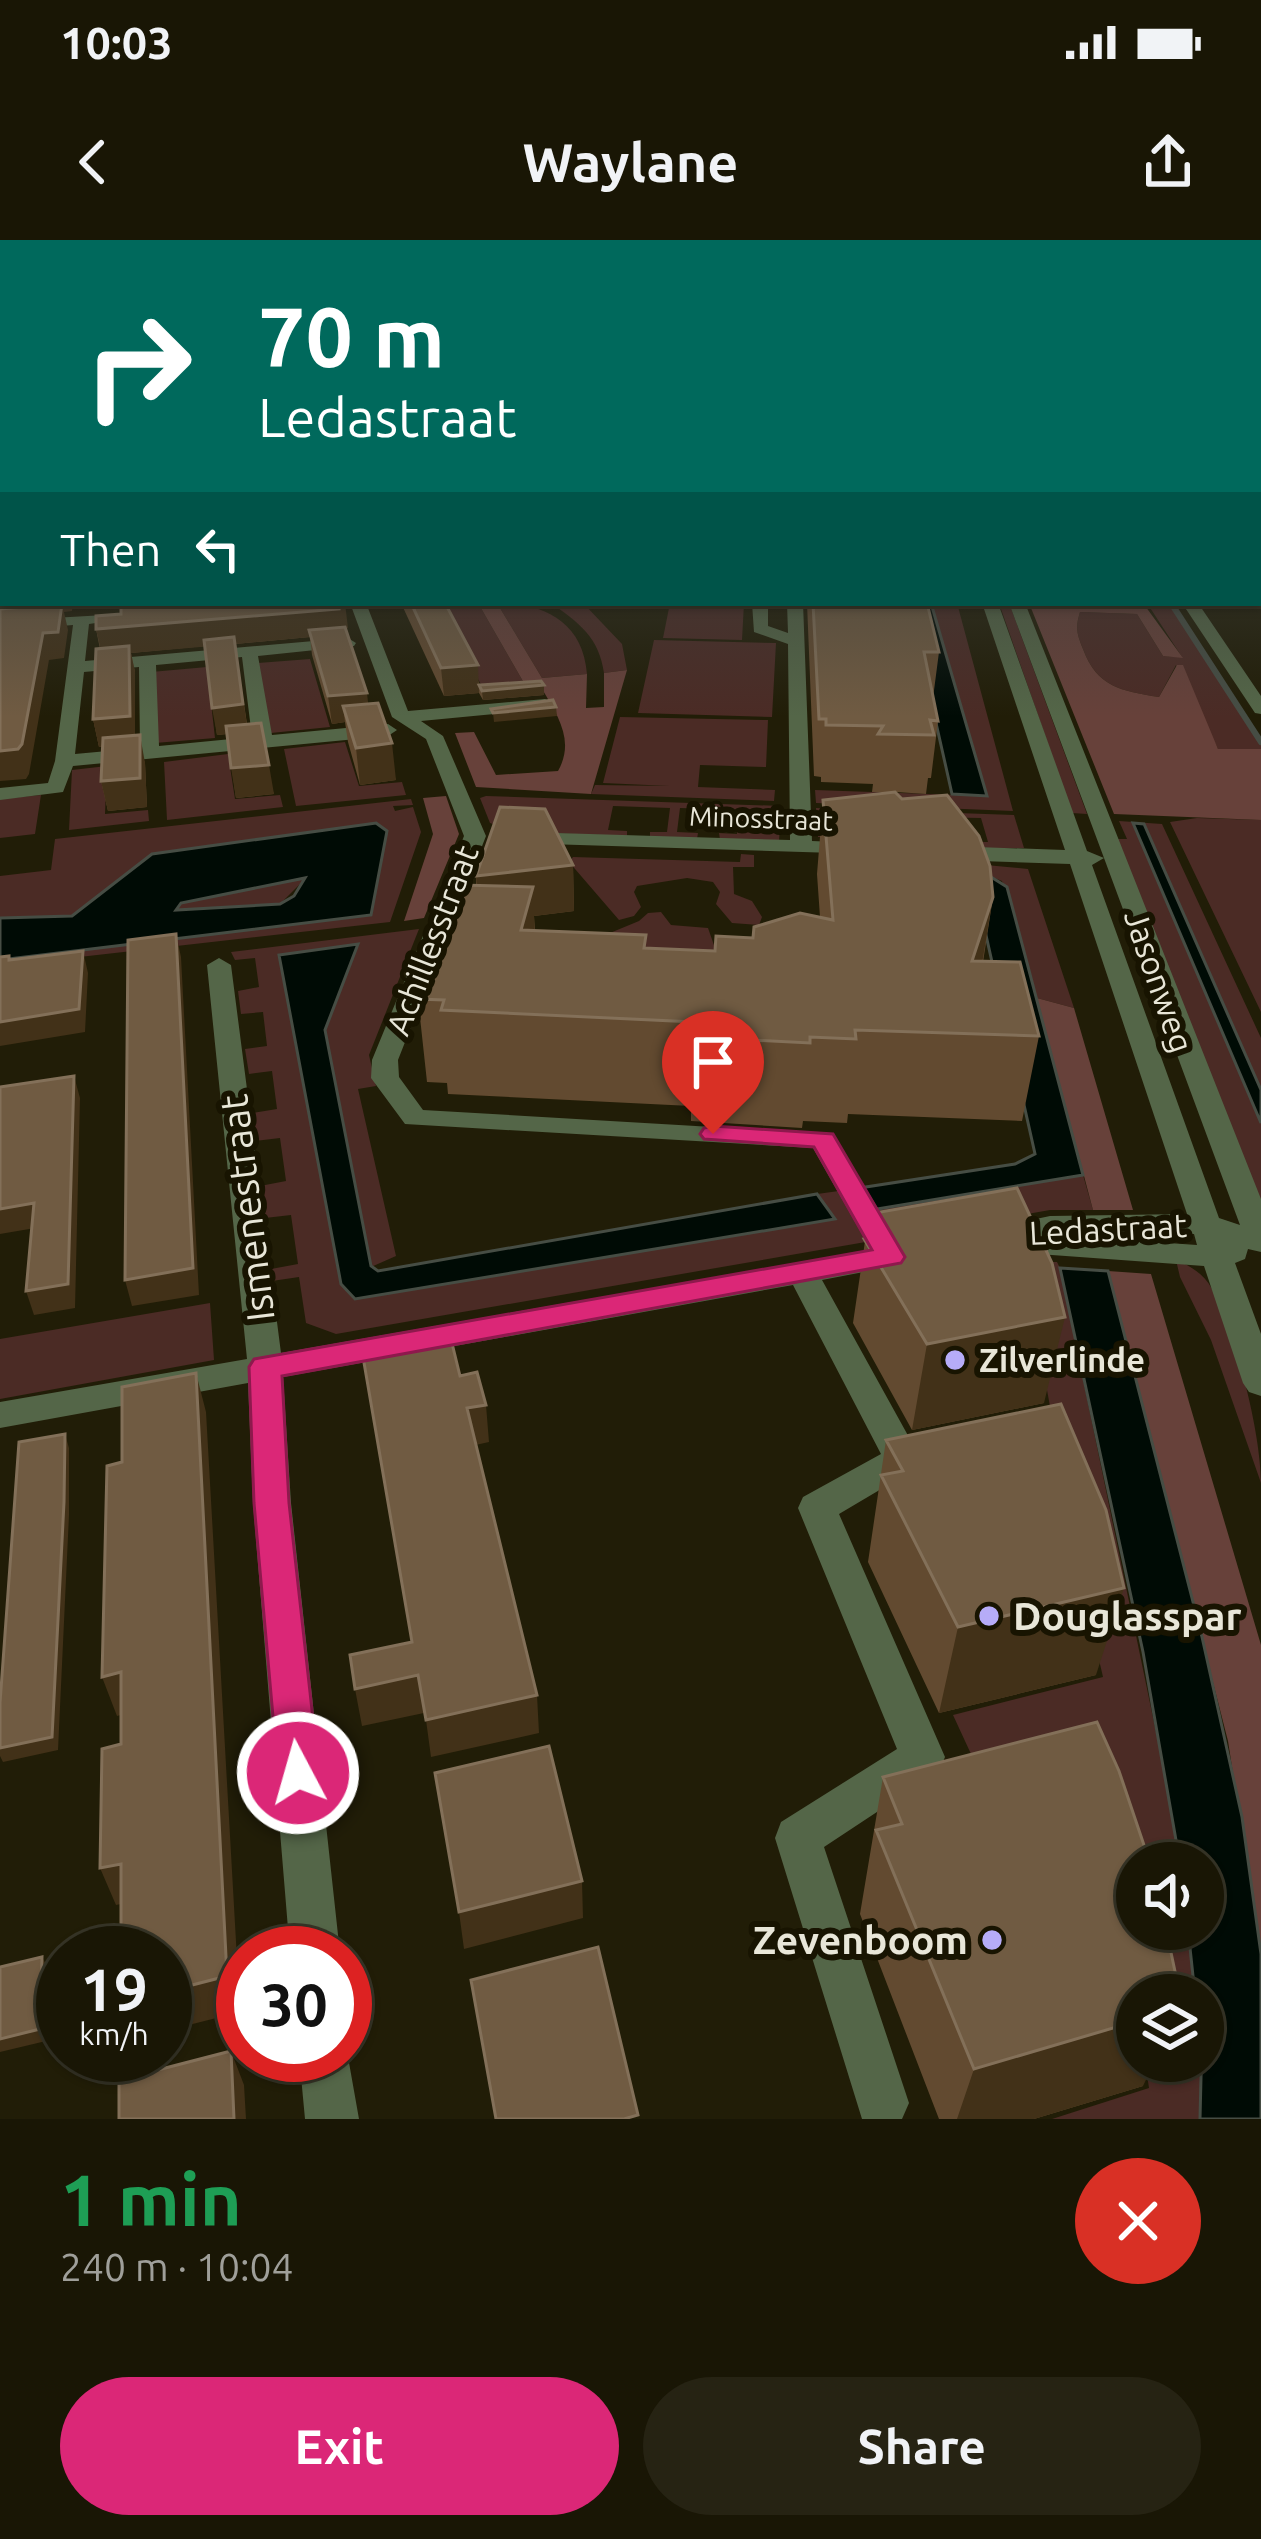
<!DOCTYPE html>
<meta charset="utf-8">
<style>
body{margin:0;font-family:Ubuntu,sans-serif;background:#262313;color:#f1f3f6;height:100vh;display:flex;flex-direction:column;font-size:45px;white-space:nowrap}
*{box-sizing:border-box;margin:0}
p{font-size:39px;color:#9f9f9a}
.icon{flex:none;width:66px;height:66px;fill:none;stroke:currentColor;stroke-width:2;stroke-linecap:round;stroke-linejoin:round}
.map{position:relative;height:1879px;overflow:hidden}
.sheet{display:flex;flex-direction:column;background:#191605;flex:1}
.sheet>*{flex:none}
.hud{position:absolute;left:0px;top:0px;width:1263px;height:366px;box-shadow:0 3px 9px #0004,0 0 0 3px #373527;background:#00695c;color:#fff;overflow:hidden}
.tools{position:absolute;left:1116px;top:1602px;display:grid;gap:24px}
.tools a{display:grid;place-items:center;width:108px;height:108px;border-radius:50%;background:#191605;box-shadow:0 3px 9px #0004,0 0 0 3px #373527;font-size:60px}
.speed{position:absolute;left:36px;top:1686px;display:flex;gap:24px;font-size:60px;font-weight:700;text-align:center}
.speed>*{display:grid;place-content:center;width:156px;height:156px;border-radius:50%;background:#191605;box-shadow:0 3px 9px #0004,0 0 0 3px #373527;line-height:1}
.speed small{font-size:30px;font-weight:400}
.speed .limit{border:18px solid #d22;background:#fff;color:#111}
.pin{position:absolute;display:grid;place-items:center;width:102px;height:102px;color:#fff;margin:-123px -51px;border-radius:50% 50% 50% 0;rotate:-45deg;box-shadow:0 0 12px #0007}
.pin .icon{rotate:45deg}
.me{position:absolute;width:132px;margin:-66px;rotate:354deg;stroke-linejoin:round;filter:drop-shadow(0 0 9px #0008)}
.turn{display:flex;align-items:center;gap:42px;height:252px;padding:0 60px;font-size:54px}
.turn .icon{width:156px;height:156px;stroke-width:2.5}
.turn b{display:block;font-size:84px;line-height:102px}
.then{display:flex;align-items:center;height:114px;padding:0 60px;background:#0003;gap:24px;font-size:45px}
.round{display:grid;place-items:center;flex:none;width:126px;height:126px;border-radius:63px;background:#262313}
.overview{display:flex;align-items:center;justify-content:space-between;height:204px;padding:0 60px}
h1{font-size:72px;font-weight:700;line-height:90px;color:#1e9e55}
.action{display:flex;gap:24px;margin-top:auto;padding:24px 60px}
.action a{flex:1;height:138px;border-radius:72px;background:#db2777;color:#fff;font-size:48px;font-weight:700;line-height:138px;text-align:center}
.action a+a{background:#262313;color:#f1f3f6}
.status{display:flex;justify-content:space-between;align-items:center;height:84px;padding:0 60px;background:#191605;direction:ltr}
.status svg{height:33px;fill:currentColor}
header{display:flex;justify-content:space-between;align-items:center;height:156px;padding:0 60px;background:#191605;font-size:54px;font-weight:700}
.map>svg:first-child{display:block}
</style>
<div class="status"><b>10:03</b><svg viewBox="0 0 49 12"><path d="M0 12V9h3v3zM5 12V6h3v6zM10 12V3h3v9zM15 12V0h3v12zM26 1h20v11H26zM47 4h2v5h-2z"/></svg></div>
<header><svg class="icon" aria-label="back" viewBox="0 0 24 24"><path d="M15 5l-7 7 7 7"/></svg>Waylane<svg class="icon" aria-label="share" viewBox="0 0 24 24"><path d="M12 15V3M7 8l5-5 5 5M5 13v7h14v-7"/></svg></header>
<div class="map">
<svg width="1261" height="1879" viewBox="0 0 1261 1879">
<rect width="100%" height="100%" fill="#211d07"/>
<path fill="#4b2b25" d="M435 363H478L528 450 483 448Z
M497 363C544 363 583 382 587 434L542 438Z
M551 363H583L622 404 627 430 604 433C599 397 579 383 551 363Z
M670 363H744L742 400 663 398Z
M931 363H957L1013 571 816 563 815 550 986 556Z
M999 363H1009L1087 574 1072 573Z
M1147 363H1174L1261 500V509H1218L1176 425 1159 457C1121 451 1097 447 1083 409 1077 394 1075 388 1080 372L1137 374 1163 416 1182 417Z
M654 400 776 403 772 477 638 473Z
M310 419 330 487 271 493 258 423Z
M207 427 215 498 155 503 151 432Z
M620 477 768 480 766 527 700 525 698 547 775 550 774 561 591 554 595 545 670 546 603 543Z
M345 502 359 546 402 542 406 555 296 566 284 509Z
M228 514 235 559 280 555 283 567 167 580 164 522Z
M107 526 105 574 148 570 149 581 69 590 72 530Z
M41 555 35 594 0 598V559Z
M486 556 781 566 779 602 720 600 719 593 737 594V570L680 568 677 592 698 593 697 599 650 597V592H667L670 568 613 566 608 590 627 591V596L518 592 490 583 480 558Z
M411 559 413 565 393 566 395 571 413 567 421 592 390 682 0 726V720L370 675 387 591 376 583 152 614 72 676 0 678V636L51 630 55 599Z
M816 568 1014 575 1024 608H968L966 602H988L981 578 923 577 854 598 818 597Z
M1197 578 1261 580V772L1170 582Z
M1119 581 1162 584 1261 798V969L1115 599H1127Z
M741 614 754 615V627H733L734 654 752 661 762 677 759 685 732 683 716 664 720 652 713 642 687 638 637 646 634 652 641 667 634 676 619 680 569 622 573 617 740 622Z
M954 622 1028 629 1074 768 1037 758 1002 641Z
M307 637 280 664 175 671 181 663Z
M661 672 671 685 708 688 715 708 703 718 593 700 639 681 648 673Z
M419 689 369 815 376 846 358 849 396 1016 371 1027 325 789 357 705 279 716 341 1043 834 978 817 954 853 949 866 971 1083 935 1093 970H1050L336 1094 306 1083 299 1037 272 1041 271 1029 298 1024 291 975 265 978 260 946 286 941 280 898 255 901 253 873 277 869 272 831 249 834 245 809 267 806 263 772 241 774 238 751 259 747 255 718 235 720 231 712Z
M1176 1020C1191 1026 1205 1035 1212 1049 1236 1096 1261 1192 1261 1243L1211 1100 1180 1037Z
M1045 1022H1057L1060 1028 1175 1584 1180 1623H1137V1689H1188L1195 1755H1137L983 1540 953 1475 1103 1437 1084 1355 1038 1100Z
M210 1063 214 1120 0 1159V1099Z
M1145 1821H1200V1879H1052L1149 1848Z"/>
<path fill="#67413a" d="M478 363H497L542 438 587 434 586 468 604 467V433L627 430 591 554 476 547 455 493 474 492 496 535 558 531C575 501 558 476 542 449L528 450Z
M1029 363H1143L1183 418 1163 416 1137 374 1080 372C1075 388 1077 394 1083 409 1097 447 1121 451 1159 457L1177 425H1183L1218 509H1261V580L1114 574Z
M446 556 459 594 424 678 404 681 433 594 423 558Z
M1037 758 1074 768 1133 970H1093Z
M1108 1031 1151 1034 1261 1405V1714L1228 1501Z"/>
<path fill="#000b05" stroke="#464d44" stroke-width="3" fill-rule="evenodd" d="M909 363H931L987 556 952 554Z
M376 583 387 591 371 675 0 720V678L72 676 152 614ZM305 638 294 656 280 664 176 670 181 663Z
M1133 583 1144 584 1261 850V883Z
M991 637 1007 647 1083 935 865 971 853 949 1015 924 1035 914 975 646 977 639Z
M358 704 325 790 371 1026 378 1031 817 954 835 979 355 1059 341 1044 279 715Z
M1060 1028 1108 1031 1202 1397 1242 1577 1261 1714V1879H1200L1203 1755H1195L1188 1689H1203V1623H1180L1143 1412Z"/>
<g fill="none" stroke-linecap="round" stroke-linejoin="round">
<path stroke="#464d44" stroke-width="6" d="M1171 363 1261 502"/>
<path fill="#546648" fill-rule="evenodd" d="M1260 234H1261V242H1260Z
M350 363H366L408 471 545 459 554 464 545 469 421 481 443 496 486 596 398 820 399 837 423 870 833 894 900 1005 911 1008 916 1015 911 1022 900 1025 822 1040 921 1219 915 1229 839 1274 945 1517 939 1531 824 1607 909 1863 902 1879H862L775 1598 781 1582 897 1509 798 1268 803 1257 881 1214 793 1045 283 1137 291 1263 340 1713H290L253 1263 248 1143 0 1188V1162L247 1119 207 725 219 718 231 725 281 1113 871 1010 813 908 405 884 371 838 372 820 464 596 426 499 392 477Z
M752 363H768V386L788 393 787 363H803L812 601 859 603 870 609 867 614 515 603V593L523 592 790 600 788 404 754 392Z
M982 363H998L1087 611 1104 618 1009 363H1025L1261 959V1012L1248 1009 1245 1019 1235 1023 1261 1094V1156L1249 1152 1243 1143 1204 1026 1038 1014 1027 1011 1024 1001 995 1007 979 997 984 990 1050 976 1187 974 1070 624 949 620 938 613 949 606 1065 610ZM1104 618 1240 985 1219 978 1092 625ZM1194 994 1197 1005 1067 996Z
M1182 363H1198L1261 456V474L1255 473Z
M140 373 142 376 89 384 85 421 348 398 356 403 354 406 258 416 272 495 388 484 397 490 388 496 73 526 63 552 0 560V548L48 543 55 521 73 385 0 391V381ZM242 417 252 497 159 506 156 425ZM139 427 140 508 75 514 84 432Z
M345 1800 359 1879H305L299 1815H345Z"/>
</g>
<path fill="#624a30" d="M401 363H445L480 445H544V455L483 460 479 453 444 456Z
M807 363H927L939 412 933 458 938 481 931 538H928L926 554 896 552 993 657 983 722 1039 796 1022 881 848 874 847 883 803 881 802 888 691 881V866L448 854 447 843 427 842 418 759 476 645V636L573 625 574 671 534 676 535 691 646 708 715 711 820 677 817 634 823 560 894 552H872L873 544 821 542V537L814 536Z
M121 374 348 388 345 389 368 464 396 540 360 545 348 502 345 482 332 484 312 415 310 397 235 404 247 484 274 554 236 558 227 494 217 495 205 406 131 413 135 432V495L145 523 147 567 108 571 101 541 102 507H99L93 479 100 409 96 389Z
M869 974 1044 1163 912 1190 853 1083Z
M886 1200 1096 1435 939 1473 868 1322Z
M883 1537 1143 1846 1034 1879H939L860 1674Z"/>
<path fill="#423118" d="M0 352H3V363H73L72 371 64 372 68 390 64 418 49 420 29 534 26 539 0 541Z
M345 363 348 388 309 390 310 397 235 404 248 492 217 495 212 468 235 404 131 413 135 432V504L99 507 93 479 102 415 96 389Z
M478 425 479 453 444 456 441 428Z
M544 445V455L483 460 482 451Z
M367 453 370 480 343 466 345 482 332 484 328 456Z
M556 467 557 476 494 482 493 473Z
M140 495 145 523 147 567 108 571 101 541Z
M392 503 396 540 360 545 356 508Z
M269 525 274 554 236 558 231 528Z
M573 625 574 671 534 676 536 725 479 682 476 636Z
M993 657 980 736 972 721Z
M176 694 181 717 199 1055 132 1066 125 1040Z
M83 711 88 733 85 792 0 806V782Z
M74 836 80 858 75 1068 34 1075 26 1051Z
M34 963 41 987 0 994V969Z
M1065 1077 1044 1163 912 1190 927 1104Z
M196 1133 206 1172 240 1772 165 1791V1752Z
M486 1165 489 1202 471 1206 467 1168Z
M65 1194 69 1208V1275L58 1510 3 1522 0 1516V1508Z
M1124 1348 1096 1435 939 1473 958 1387Z
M121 1432 135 1471 117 1476 102 1437Z
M418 1435 424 1473 362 1486 355 1449Z
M537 1455 539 1493 431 1517 426 1480Z
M121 1624 136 1661 116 1665 100 1628Z
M582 1641 583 1678 464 1709 459 1672Z
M42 1717 49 1730 46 1801 0 1812V1799Z
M1137 1781V1821H1155L1143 1846 1034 1879H957L974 1829Z
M231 1811 244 1845 246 1879H234Z"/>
<path fill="#705b42" stroke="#837059" stroke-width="3" d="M0 274H3V352H0Z
M121 363H344H338L339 369 96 389V376L121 374Z
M411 363H445L478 425 441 428Z
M813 363H927L939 412H924L938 481 930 480 934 495 878 494 883 486 826 485V479H819Z
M62 364 58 392 43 393 22 504 18 509 0 511V369Z
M345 387 367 453 328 456 309 390Z
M234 397 243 464 212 468 204 400Z
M129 406 130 476 93 479 96 409Z
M541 441 544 445 482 451 479 445Z
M553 460 556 467 493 473 491 469Z
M378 463 392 503 356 508 343 466Z
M261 483 269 525 231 528 226 486Z
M140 495V538L101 541 103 498Z
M895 552 902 559 947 555 979 596 990 626 993 657 972 721 1020 722 1039 796 855 790 856 799 810 797V803L693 797 694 782 441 770 444 760 418 759 460 645 533 647 521 690 646 695 644 708 715 711 716 696 753 698 754 687 800 673 833 680 823 560Z
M500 567 545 569 573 625 476 636Z
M176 694 193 1028 125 1040 128 700Z
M83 711 79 769 0 782V717L9 716V720Z
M74 836 68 1044 26 1051 34 963 0 969V847Z
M1017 948 1052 1023 1065 1077 927 1104 864 999 883 996 869 974Z
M450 1095 460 1136 477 1132 486 1165 467 1168 537 1455 426 1480 418 1435 355 1449 350 1415 412 1402 362 1111Z
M196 1133 227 1736 165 1752V1713H121V1624L100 1628 102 1509 121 1504V1432L102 1437 107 1226 122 1222V1147Z
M1061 1164 1106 1270 1124 1348 958 1387 881 1235 903 1231 886 1200Z
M65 1194 64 1262 52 1497 0 1508V1463L19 1202Z
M1097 1482 1119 1531 1150 1623H1137V1689H1166L1180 1755H1137V1781L974 1829 876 1590 902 1584 883 1537Z
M549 1506 582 1641 459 1672 435 1533Z
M598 1707 638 1875 624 1879H496L471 1740Z
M42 1717 40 1789 0 1799V1727Z
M231 1811 234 1879H119V1840Z"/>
<linearGradient id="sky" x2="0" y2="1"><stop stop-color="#121004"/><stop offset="0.45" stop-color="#3d403c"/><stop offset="1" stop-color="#3d403c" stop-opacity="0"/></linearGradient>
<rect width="1261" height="477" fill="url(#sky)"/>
<path fill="#db2777" stroke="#8e194d" stroke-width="3" d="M713 886 833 894 905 1017 901 1023 282 1136 289 1263 319 1533 313 1546 298 1552 284 1546 278 1533 254 1263 249 1127 254 1119 872 1010 814 907 704 899 700 894 704 888Z"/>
<g fill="#b6acf8" stroke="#181401" stroke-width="4.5">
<circle cx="955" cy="1120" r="12"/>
<circle cx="989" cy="1376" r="12"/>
<circle cx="992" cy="1700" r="12"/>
</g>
<g text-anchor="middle" stroke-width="12" stroke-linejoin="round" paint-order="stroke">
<g font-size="27" fill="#e8e6d8" stroke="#181401">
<text transform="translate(761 579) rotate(2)" y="9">Minosstraat</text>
</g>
<g font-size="33" fill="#e8e6d8" stroke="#181401">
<text transform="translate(432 700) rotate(-69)" y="12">Achillesstraat</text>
<text transform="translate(1159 741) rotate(71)" y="12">Jasonweg</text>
<text transform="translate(1108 989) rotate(-3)" y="12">Ledastraat</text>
</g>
<g font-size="33" font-weight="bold" fill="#e8e6d8" stroke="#181401" text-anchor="start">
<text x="979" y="1132">Zilverlinde</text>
</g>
<g font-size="39" fill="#e8e6d8" stroke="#181401">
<text transform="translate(247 968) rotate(-97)" y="14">Ismenestraat</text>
</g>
<g font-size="39" font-weight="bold" fill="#e8e6d8" stroke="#181401" text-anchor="start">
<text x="1013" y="1390">Douglasspar</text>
<text x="968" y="1714" text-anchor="end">Zevenboom</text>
</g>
</g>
</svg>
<div class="tools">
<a><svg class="icon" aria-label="sound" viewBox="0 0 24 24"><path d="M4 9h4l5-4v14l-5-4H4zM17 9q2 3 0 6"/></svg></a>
<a><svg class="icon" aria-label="layers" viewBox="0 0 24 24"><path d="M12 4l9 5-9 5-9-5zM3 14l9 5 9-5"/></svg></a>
</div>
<div class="speed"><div>19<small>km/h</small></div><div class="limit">30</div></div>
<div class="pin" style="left:713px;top:894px;background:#d93025"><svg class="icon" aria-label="arrive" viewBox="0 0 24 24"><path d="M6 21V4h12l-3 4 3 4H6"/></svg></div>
<svg class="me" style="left:298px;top:1533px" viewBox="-20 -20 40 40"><circle r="17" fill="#db2777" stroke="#fff" stroke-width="3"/><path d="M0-11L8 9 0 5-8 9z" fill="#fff"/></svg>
<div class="hud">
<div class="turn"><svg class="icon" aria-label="right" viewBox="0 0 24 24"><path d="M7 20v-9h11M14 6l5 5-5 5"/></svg><div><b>70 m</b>Ledastraat</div></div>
<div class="then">Then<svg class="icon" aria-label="left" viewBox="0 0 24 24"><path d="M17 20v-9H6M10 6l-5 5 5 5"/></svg></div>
</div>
</div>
<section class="sheet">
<div class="overview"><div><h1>1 min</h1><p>240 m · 10:04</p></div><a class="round" style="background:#d93025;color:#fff"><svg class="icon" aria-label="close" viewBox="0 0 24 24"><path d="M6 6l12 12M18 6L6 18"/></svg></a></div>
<div class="action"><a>Exit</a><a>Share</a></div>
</section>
